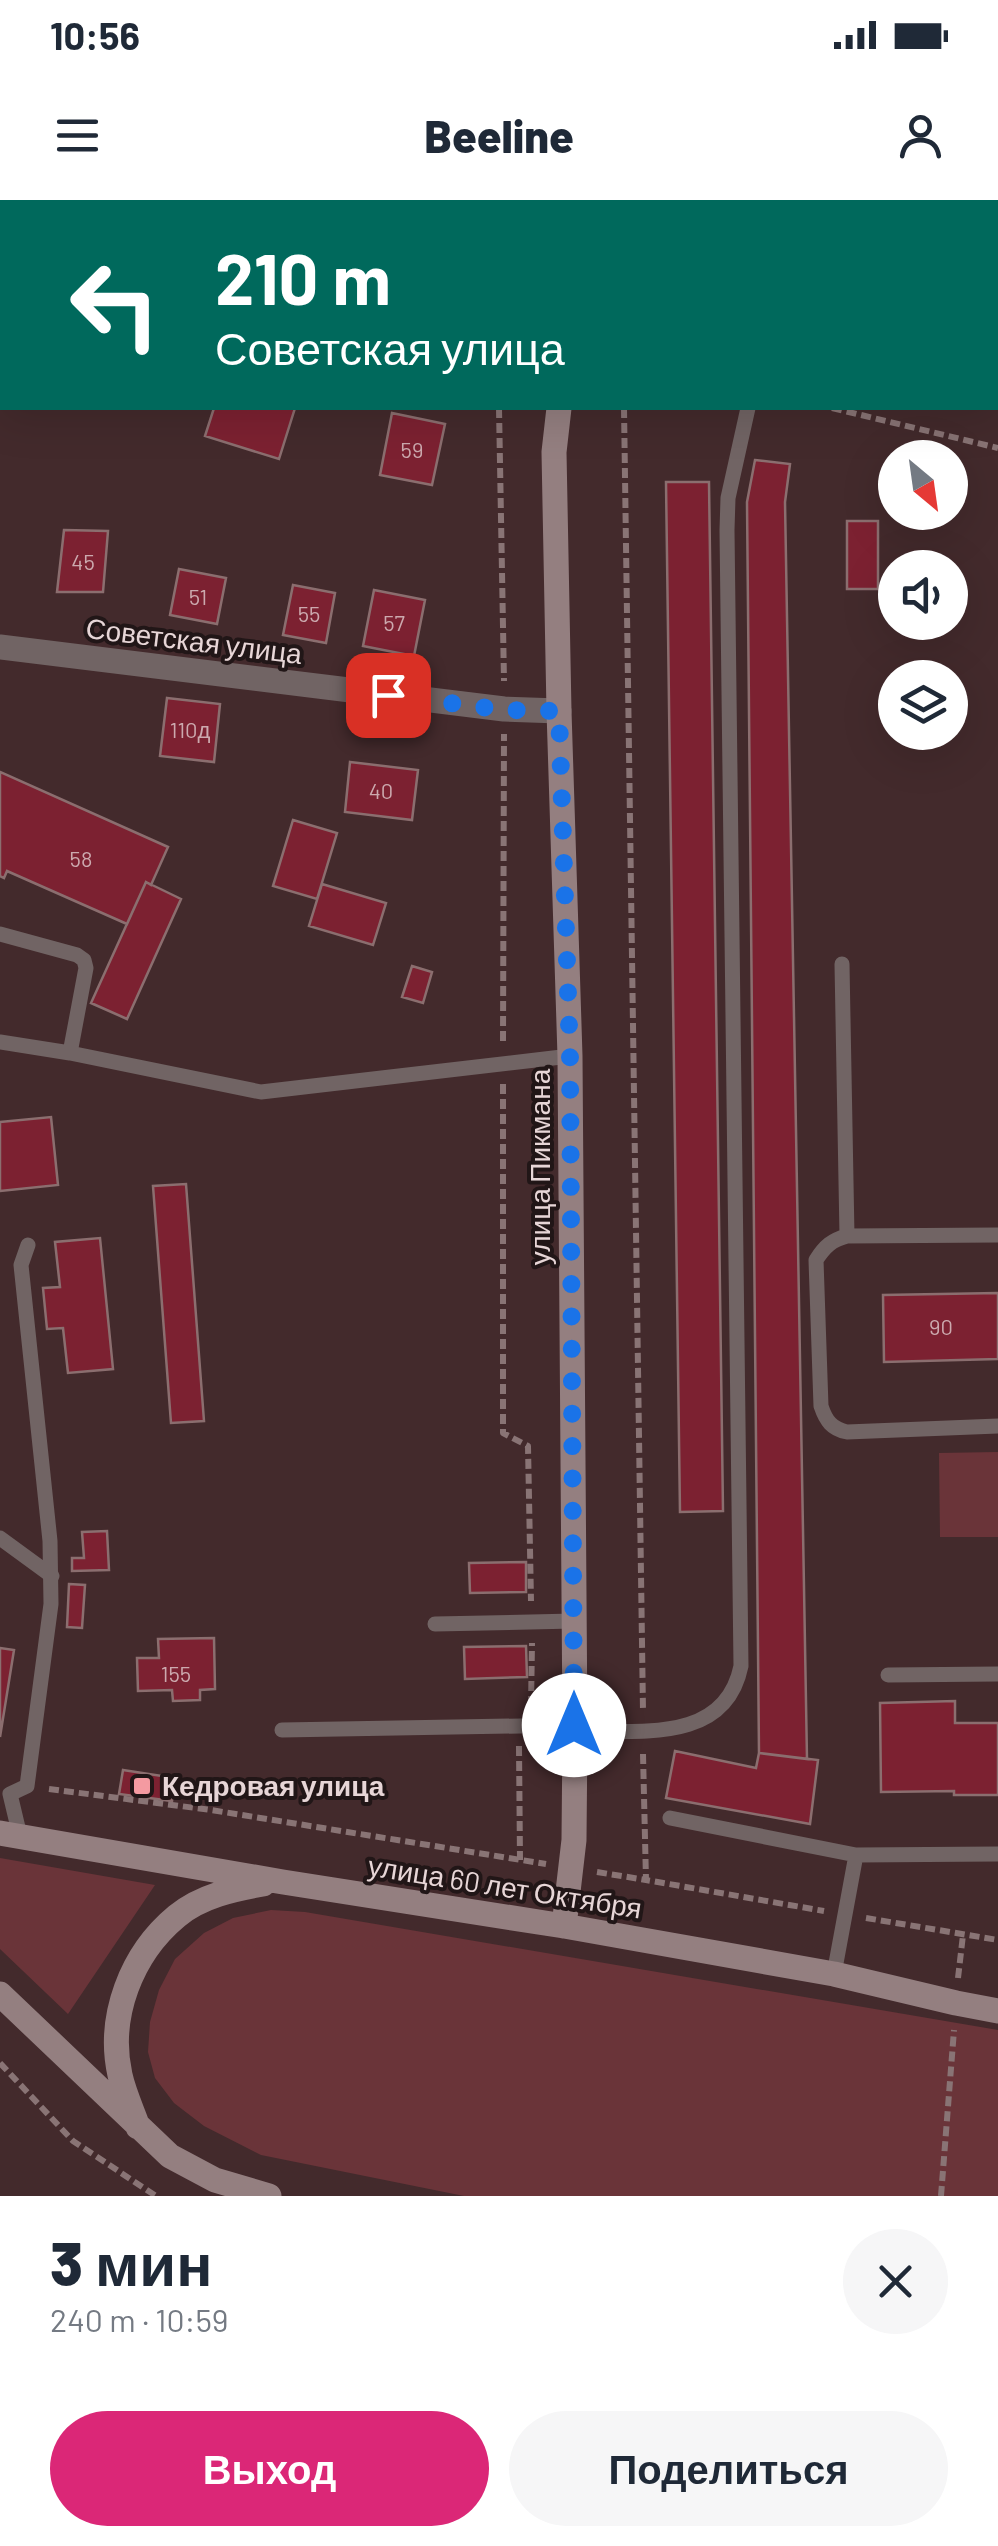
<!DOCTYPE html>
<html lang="ru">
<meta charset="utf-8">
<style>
body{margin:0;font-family:Barlow,sans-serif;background:#f6f6f7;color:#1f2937;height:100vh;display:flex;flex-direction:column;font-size:38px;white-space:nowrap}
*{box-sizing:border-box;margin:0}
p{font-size:32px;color:#747a83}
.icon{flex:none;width:55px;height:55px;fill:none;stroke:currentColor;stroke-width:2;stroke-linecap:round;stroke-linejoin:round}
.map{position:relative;height:1996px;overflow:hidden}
.drawer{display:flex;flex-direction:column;background:#fff;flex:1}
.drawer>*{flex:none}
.hud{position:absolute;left:0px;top:0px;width:1000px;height:210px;box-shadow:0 10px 40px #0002;background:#00695c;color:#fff;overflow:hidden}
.needle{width:65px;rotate:151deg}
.fabs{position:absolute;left:878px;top:240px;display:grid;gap:20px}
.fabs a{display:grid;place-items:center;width:90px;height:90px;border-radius:50%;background:#fff;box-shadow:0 10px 40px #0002;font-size:50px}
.pin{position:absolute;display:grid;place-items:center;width:85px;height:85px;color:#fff;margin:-42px;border-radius:20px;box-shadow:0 5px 15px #0006}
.me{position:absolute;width:110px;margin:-55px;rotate:0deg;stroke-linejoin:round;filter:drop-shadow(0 0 8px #0008)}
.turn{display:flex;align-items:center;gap:35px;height:210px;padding:0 50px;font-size:45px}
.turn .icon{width:130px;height:130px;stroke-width:2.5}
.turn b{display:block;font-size:70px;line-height:85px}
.round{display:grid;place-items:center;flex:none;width:105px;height:105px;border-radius:52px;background:#f6f6f7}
.overview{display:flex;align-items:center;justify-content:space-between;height:170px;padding:0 50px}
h1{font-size:60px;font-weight:800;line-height:75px}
.action{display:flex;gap:20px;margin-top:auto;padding:20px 50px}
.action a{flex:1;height:115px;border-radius:60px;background:#db2777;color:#fff;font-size:40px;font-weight:800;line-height:115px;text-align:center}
.action a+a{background:#f6f6f7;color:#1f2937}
.status{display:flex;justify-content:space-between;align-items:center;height:70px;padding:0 50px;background:#fff;direction:ltr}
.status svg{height:28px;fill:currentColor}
header{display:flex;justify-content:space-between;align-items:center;height:130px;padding:0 50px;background:#fff;font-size:45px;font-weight:800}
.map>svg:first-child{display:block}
</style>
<div class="status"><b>10:56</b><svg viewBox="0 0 49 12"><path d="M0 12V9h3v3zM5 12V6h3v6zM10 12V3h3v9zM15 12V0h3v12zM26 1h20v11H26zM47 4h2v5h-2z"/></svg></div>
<header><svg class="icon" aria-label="menu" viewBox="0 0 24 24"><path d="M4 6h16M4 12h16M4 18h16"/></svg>Beeline<svg class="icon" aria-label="person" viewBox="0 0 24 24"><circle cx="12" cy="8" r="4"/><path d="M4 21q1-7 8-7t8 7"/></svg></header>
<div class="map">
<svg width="998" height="1996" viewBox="0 0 998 1996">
<rect width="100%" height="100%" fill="#432a2c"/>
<path fill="#6a3439" d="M998 1252V1337H940L939 1253Z
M0 1658 155 1685 68 1814 0 1749Z
M271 1710 305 1712 998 1830V1996H464L261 1955 204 1926 174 1903 155 1878 148 1852 150 1822 159 1790 175 1759 204 1733 233 1718Z"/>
<path fill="#7c2131" stroke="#8b6e6f" stroke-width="2.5" d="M0 129 2 130V176L0 175Z
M214 208H295L279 259 205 236Z
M392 213 445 224 432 285 380 275Z
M755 260 790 264 785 302 807 1559 759 1553 747 302Z
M666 282H709L723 1311 680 1312Z
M847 321H878V389H847Z
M64 330 108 331 103 392H57Z
M179 369 226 378 217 424 170 415Z
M293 385 335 393 326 443 283 435Z
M374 390 425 400 414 456 363 446Z
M167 498 220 504 214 562 160 556Z
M350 562 418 570 412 620 345 612Z
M0 572 168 647 151 685 146 682 127 724 7 671 4 678 0 676Z
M293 620 337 633 317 699 273 686Z
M146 682 181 699 127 819 91 803Z
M322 684 386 703 373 745 309 726Z
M412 766 432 772 423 803 402 797Z
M51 917 58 985 0 991V922Z
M186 984 204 1221 171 1223 153 986Z
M100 1038 113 1169 68 1173 63 1128 47 1129 43 1088 60 1087 55 1042Z
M998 1093V1159L884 1162 883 1095Z
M107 1331 109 1370 72 1371V1358H84L82 1332Z
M526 1362V1392L470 1393 469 1363Z
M69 1384 85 1385 82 1428 67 1427Z
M214 1438 215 1489 200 1490V1500L173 1501 172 1490 138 1491 137 1458H159L158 1439Z
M526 1446 527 1477 465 1479 464 1447Z
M0 1448 14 1450 0 1537Z
M955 1501V1523H998V1595H954V1591L881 1592 880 1503Z
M675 1551 756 1568 759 1553 818 1560 810 1624 666 1598Z
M123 1570 175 1578 172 1601 119 1594Z"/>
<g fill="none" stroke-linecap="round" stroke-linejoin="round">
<path stroke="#897475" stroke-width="6" stroke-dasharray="10 5" stroke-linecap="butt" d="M538 0 548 2
M529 2 530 0
M499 208 504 481
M624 208 643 1511
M832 208 998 248
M503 841 504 534
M503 884V1233L528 1246 531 1401
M531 1506 532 1443
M519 1546 520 1660
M643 1554 646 1680 824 1711
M49 1589 211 1610 546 1664
M597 1672 646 1680
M866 1718 998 1740
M958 1778 963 1735
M0 1863 73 1941 156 1996
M941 1996 954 1830"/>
<path stroke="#716464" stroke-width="15" d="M0 734 77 755 84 760 86 768 70 853
M842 764 847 1036
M0 842 70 853 261 892 570 856
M998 1035 847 1036C832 1040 825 1046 816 1060L821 1206C826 1221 832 1229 847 1232L998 1226
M0 1338 52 1376
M435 1424 574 1421
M888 1475 998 1474
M282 1530 574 1525
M575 1531C637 1530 725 1545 741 1466L727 330 728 298 748 208
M670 1618 856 1655 998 1654
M20 1636 10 1594 27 1586 51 1404 50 1341 21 1065 28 1045
M834 1774 856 1655"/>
<path stroke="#716464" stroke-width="25" d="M0 42H2
M0 447 504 509 559 511"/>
<path stroke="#947f80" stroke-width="25" d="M559 208 554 252 559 511 570 856 575 1531 574 1640 564 1726
M0 1633 283 1682 564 1726 834 1774 956 1803 998 1811
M0 1794 170 1956 215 1980 269 1996
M138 1927C132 1910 124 1893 120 1875 107 1817 131 1754 177 1716 201 1696 234 1689 263 1684"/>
</g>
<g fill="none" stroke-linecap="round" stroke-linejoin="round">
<path stroke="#1a73e8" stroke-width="18" stroke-dasharray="0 32.4" d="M388 495 504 510 559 511 570 856 574 1525"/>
</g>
<rect fill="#f49aa1" stroke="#211617" stroke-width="4" x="132" y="1576" width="20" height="20" rx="5"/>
<g text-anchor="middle" stroke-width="8" stroke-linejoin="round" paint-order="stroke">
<g font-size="22" fill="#cca9ae">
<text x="412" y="258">59</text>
<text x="83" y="370">45</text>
<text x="198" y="405">51</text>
<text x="309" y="422">55</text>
<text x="394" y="431">57</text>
<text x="190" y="538">110д</text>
<text x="381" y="599">40</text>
<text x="81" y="667">58</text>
<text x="941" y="1135">90</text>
<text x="176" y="1482">155</text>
</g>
<g font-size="28" fill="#e7d6d7" stroke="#211617">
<text transform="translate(194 441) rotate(7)" y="10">Советская улица</text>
<text transform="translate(540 967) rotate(-90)" y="10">улица Пикмана</text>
<text transform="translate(505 1687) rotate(9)" y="10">улица 60 лет Октября</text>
</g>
<g font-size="28" font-weight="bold" fill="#e7d6d7" stroke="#211617" text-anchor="start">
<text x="162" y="1596">Кедровая улица</text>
</g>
</g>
</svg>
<div class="fabs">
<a><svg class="needle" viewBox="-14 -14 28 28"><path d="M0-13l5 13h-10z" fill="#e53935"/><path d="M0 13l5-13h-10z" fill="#747a83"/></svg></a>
<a><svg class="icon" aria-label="sound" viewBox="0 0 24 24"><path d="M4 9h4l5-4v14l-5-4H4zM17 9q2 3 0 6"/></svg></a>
<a><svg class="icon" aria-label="layers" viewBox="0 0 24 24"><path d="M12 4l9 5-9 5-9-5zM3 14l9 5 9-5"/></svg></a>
</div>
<div class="pin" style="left:388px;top:495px;background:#d93025"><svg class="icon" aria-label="arrive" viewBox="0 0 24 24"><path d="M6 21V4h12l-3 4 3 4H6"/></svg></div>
<svg class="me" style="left:574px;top:1525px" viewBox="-20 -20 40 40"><circle r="19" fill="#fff"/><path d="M0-13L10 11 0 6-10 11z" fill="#1a73e8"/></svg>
<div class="hud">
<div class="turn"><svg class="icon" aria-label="left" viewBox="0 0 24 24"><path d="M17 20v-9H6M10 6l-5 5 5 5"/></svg><div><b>210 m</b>Советская улица</div></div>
</div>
</div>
<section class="drawer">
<div class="overview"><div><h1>3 мин</h1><p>240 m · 10:59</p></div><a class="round"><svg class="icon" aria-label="close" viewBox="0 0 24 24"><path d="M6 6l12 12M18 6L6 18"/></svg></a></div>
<div class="action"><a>Выход</a><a>Поделиться</a></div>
</section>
